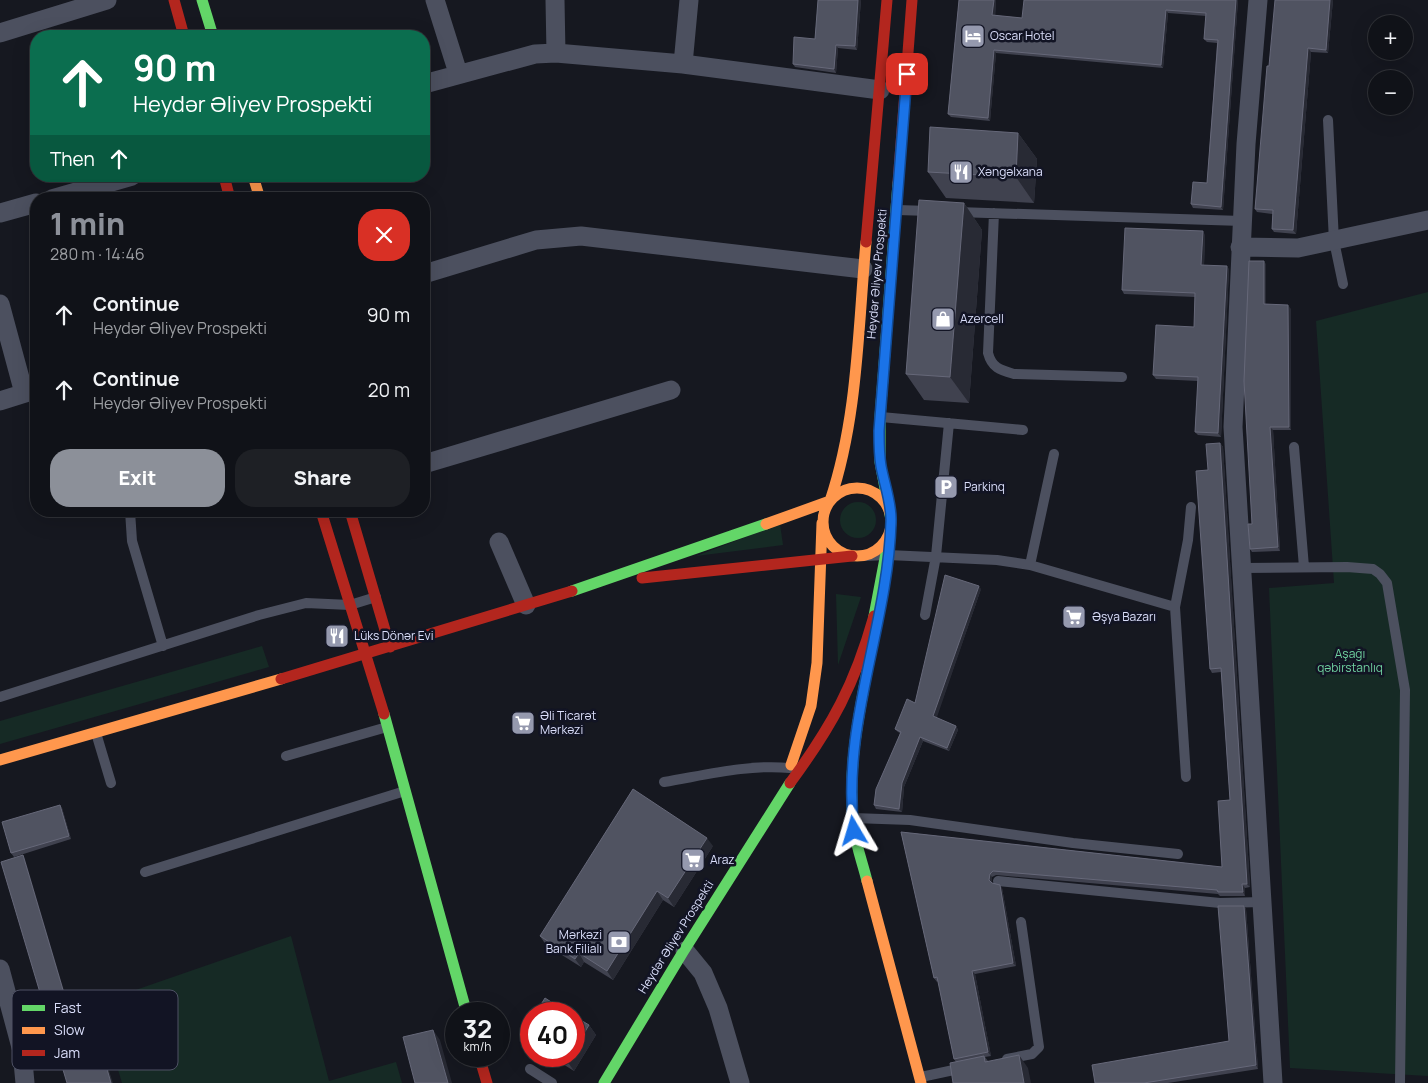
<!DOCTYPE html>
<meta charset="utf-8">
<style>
body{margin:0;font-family:Manrope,sans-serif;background:#1e2025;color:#f1f3f6;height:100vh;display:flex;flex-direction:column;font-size:19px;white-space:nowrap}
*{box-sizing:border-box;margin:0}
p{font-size:16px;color:#9c9ea2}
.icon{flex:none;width:28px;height:28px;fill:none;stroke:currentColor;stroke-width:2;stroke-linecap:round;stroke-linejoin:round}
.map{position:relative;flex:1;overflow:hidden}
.panel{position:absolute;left:30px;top:192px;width:400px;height:325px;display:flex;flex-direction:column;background:#101218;border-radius:20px;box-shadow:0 5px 20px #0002,0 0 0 1px #303237}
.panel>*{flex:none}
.hud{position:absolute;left:30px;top:30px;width:400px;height:152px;border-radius:20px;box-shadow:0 5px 20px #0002,0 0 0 1px #303237;background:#0b6e4f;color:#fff;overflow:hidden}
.controls{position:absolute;left:1368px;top:15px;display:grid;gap:10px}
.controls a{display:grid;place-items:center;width:45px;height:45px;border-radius:50%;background:#101218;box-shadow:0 5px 20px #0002,0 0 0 1px #303237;font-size:25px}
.speed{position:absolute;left:445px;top:1002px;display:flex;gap:10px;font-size:25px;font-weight:700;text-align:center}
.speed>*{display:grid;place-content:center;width:65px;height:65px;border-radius:50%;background:#101218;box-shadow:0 5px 20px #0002,0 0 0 1px #303237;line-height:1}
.speed small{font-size:12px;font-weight:400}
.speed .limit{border:8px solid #d22;background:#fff;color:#111}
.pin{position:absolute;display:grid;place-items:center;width:42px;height:42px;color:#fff;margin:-21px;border-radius:10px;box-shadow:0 2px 8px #0006}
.me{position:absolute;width:55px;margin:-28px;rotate:353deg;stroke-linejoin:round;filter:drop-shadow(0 0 4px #0008)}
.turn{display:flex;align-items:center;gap:18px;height:105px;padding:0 20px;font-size:22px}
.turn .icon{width:65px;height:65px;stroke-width:2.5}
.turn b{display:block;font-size:35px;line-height:42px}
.then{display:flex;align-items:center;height:48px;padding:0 20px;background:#0003;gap:10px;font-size:19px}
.round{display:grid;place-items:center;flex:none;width:52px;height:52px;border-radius:20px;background:#1e2025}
.head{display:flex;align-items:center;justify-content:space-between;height:85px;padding:0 20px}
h1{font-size:30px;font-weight:800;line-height:38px;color:#8c9099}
.button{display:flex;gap:10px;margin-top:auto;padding:10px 20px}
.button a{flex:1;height:58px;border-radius:20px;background:#8c9099;color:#fff;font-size:20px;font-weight:800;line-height:58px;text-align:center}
.button a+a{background:#1e2025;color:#f1f3f6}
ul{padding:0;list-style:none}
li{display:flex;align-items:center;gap:15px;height:75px;padding:0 20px}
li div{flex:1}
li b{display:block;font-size:19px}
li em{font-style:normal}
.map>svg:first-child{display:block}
</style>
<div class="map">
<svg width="1428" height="1083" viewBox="0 0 1428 1083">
<rect width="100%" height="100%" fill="#161820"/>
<path fill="#162a25" d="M1428 292V1076L1290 1068 1269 588 1334 583 1316 321Z
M840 520a18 18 0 1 1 36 0a18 18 0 1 1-36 0Z
M780 524 783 545 696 556Z
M836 594 861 597 838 665Z
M262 646 269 667 0 744V721Z
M291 936 329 1081 396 1062 402 1083H122L98 1003Z"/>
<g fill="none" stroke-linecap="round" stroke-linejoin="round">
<path stroke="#4c505f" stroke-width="10" d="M1328 120 1334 241 1343 284
M897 210 930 211
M957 212 1242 221
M994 213 988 353C992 368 1000 370 1014 374L1122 377
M881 417 1023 430
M1294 447 1304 567
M130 511 132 541 163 646
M864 556 888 555 997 560 1030 565 1175 607 1186 777
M1030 565 1054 454
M1243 568 1347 567 1373 569 1380 574 1387 583 1405 690 1400 1083
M1175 607 1188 540 1191 507
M925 615 936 556 949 423
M0 697 259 615 306 603 350 605 376 597
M96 733 111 783
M286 756 387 727
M664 782C706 775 748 764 790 768
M853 818 910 820 1073 843 1178 854
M145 872 405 791
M998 881 1220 903 1263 902
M1007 1059 1032 1054 1039 1047 1021 922
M530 1069 552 1083
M921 1077 963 1068"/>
<path stroke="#4c505f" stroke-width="19" d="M435 0 458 73
M555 0 556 53
M1258 0 1246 144 1233 427 1273 1083
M0 33 107 0
M683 64 689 0
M424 84 535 54 556 53 683 64 880 90
M52 199 132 176
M0 213 36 203
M1240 247 1298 248 1428 220
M424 274 536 240 581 236 863 269
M0 304 24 393
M0 401 35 390
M424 464 671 390
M499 542 526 605
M685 951 703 973 718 1008 740 1083
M0 969 22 1051 25 1083"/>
<path stroke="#63d668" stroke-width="11" d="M202 0 213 36
M891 520 880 462V417L898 183
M572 591 766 524
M874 616 890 532
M867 672C857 723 847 776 854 829 856 846 863 864 867 881
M384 714 467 1014
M604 1083 683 952 790 783"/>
<path stroke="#ff974d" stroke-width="11" d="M253 176 260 199
M823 522a34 34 0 1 1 68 0a34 34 0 1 1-68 0Z
M766 524 830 501C858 418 858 328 866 242
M0 760 281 679
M791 765 811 706 817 663 822 523
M867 881 921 1083"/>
<path stroke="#b3261e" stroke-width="11" d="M174 0 184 36
M224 176 230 199
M898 183 912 0
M866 242 887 0
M321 511 384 714
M350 511 390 647
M642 578 852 556
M281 679 572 591
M790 783C832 726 855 684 874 616
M479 1056 487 1083"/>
</g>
<path fill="#40424f" d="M818 0H861L857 50 838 48 836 73 795 67 793 64 815 39Z
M959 0H996L995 16 1022 18 1238 0 1223 210 1193 208 1191 204 1207 183 1217 43 1207 42 1204 39 1206 16 1168 13 1163 68 996 53 990 121 951 117 948 114Z
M1333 0 1328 53 1311 52 1296 234 1274 232 1272 229 1273 214 1257 212 1255 209 1269 66Z
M1018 133 1037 159 1034 203 946 198 928 172Z
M964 203 982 230 969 403 924 400 906 374Z
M1205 235 1204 265 1229 269 1221 437 1198 435 1195 432 1198 381 1156 379 1153 375 1194 327 1195 297 1124 294 1122 290Z
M1266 264V304L1291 309V430H1273L1280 551 1252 552 1250 549 1252 524Z
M1220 443 1223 447 1250 887 1245 888V896H1220L1218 894 996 875 992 877V883L1002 888 1016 966 975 974 991 1056 985 1057 988 1061 1028 1068 956 1062 954 1059 938 981 937 982 934 978 901 832 1222 867 1230 800 1221 672 1212 673 1210 669 1208 470Z
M981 589 936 718 956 726 958 730 949 751 923 741 904 787 902 812 876 809 874 805 900 733 898 732 895 729 915 703Z
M60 805 62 808 71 839 14 857 11 853Z
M713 846 674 907 663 900 613 980 584 962 581 967 546 945 540 936Z
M1244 906 1246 909 1258 1069 1168 1083H1095L1229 1041Z
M531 1020V1045L530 1044 522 1034Z
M589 1025 596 1035 574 1071 550 1056H574Z"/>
<path fill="#282a34" d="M858 0H861L857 50 855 46Z
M994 0H996L995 19 992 15Z
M1236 0H1238L1223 210 1221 207Z
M1330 0H1333L1328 53 1326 50Z
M1166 10 1168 13 1163 68 1161 65Z
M836 45 838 48 836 73 834 69Z
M1308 48 1311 52 1296 234 1293 230Z
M994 50 996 53 990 121 988 118Z
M1018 133 1037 159 1034 203 1016 177Z
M964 203 982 230 969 403 950 377Z
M1203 231 1205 235 1204 268 1201 265Z
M1264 261 1266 264V307L1264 304Z
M1227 266 1229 269 1221 437 1218 433Z
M1288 305 1291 309V430L1289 427Z
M1270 427 1273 430 1280 551 1278 547Z
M1220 443 1223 447 1250 887 1247 884Z
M979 586 981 589 936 720 933 716Z
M956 726 958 730 949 751 947 748Z
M920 737 923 741 904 787 902 812 899 809 902 783Z
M60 805 62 808 71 839 69 836Z
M707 838 713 846 674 907 668 898Z
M23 855 25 859 84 1058 82 1054Z
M990 874 992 877V883L989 880Z
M1242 884 1245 888V896L1243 892Z
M1000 885 1002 888 1016 966 1013 963Z
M657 891 663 900 613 980 607 971Z
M1244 906 1246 909 1258 1069 1256 1065Z
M579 953 584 962 581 967 575 959Z
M972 971 975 974 991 1056 988 1052Z
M589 1025 596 1035 574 1071 567 1061 570 1056H574V1050Z
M433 1030 440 1040 452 1083H448Z
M101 1048 103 1052 113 1083H111Z
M1019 1055 1028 1068 1031 1083H1024Z"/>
<path fill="#505361" stroke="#666879" d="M818 0H858L855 46 836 45 834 69 793 64 794 37 815 39Z
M959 0H994L992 15 1022 18 1024 0H1236L1221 207 1191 204 1193 182 1207 183 1218 40 1204 39 1206 13 1166 10 1161 65 994 50 988 118 948 114Z
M1275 0H1330L1326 50 1308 48 1293 230 1272 229 1273 210 1255 209 1267 66H1269Z
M930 127 1018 133 1016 177 928 172Z
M919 200 964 203 950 377 906 374Z
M1125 228 1203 231 1201 265 1227 266 1218 433 1195 432 1198 377 1153 375 1156 325 1194 327 1195 293 1122 290Z
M1249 261H1264V304L1288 305 1289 427H1270L1278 547 1250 549 1248 524H1252L1244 381Z
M1220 443 1247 884H1242L1243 892H1218L1217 890 993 871 990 874 989 880 992 883 1000 885 1013 963 972 971 988 1052 954 1059 937 977 934 978 901 832 1222 867 1218 801 1230 800 1221 668 1210 669 1196 471 1208 470 1206 444Z
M945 575 979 586 933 716 956 726 947 748 920 737 902 783 899 809 874 805 876 789 901 732 895 729 907 699 915 703Z
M633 789 707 838 668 898 657 891 607 971 579 953 575 959 540 936Z
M60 805 69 836 11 853 2 822Z
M23 855 82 1054 101 1048 111 1083H67L1 862Z
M1218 906H1244L1256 1065 1144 1083H1095L1092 1065 1229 1041Z
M545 998 570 1014H535Z
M574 1016 589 1025 574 1050Z
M531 1020V1039L522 1034Z
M433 1030 448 1083H415L403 1037Z
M1019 1055 1024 1083H953L950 1063 984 1056 985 1062Z
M559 1056H570L567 1061Z"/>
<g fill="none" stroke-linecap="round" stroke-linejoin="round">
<g stroke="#114b97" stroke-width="12">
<path id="route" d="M854 831C841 724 888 626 891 522 892 504 884 483 881 466 879 454 879 442 879 431L907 74"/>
</g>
<use href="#route" stroke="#1a73e8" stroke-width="9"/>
</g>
<defs>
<g id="hotel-square" transform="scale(1.25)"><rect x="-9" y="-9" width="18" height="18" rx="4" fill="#9599ae" stroke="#121424"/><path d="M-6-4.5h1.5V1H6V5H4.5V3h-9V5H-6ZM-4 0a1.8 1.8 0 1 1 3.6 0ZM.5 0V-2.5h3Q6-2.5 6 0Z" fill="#fff"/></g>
<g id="restaurant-square" transform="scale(1.25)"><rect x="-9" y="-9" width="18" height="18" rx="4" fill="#9599ae" stroke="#121424"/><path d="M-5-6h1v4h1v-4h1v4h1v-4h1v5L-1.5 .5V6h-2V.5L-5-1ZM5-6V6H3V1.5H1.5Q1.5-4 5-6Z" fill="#fff"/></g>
<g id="shop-square" transform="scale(1.25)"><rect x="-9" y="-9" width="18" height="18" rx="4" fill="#9599ae" stroke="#121424"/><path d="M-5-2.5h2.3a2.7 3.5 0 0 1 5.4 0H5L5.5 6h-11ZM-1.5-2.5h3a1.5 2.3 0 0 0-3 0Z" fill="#fff"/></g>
<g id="parking-square" transform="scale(1.25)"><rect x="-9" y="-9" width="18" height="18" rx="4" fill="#9599ae" stroke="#121424"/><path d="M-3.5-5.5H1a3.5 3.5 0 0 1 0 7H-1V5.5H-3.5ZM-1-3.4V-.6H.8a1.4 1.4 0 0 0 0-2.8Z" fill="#fff"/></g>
<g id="supermarket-square" transform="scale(1.25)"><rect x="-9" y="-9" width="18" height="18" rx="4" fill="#9599ae" stroke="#121424"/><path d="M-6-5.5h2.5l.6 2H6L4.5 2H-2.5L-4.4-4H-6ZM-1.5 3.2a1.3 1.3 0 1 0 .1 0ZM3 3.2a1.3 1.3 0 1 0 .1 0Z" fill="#fff"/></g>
<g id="bank-square" transform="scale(1.25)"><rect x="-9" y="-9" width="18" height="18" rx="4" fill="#9599ae" stroke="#121424"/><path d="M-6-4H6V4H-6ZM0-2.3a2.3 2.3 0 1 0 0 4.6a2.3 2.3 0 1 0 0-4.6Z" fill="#fff"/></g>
</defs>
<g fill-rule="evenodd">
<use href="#hotel-square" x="973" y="36"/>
<use href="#restaurant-square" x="961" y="172"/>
<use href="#shop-square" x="943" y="319"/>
<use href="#parking-square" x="946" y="487"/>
<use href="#supermarket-square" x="1074" y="617"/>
<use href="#restaurant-square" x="337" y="636"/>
<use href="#supermarket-square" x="523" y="723"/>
<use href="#supermarket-square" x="693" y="860"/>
<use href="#bank-square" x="619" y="942"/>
</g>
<g text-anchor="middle" stroke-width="5" stroke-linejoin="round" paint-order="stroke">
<g font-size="12" fill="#dadefa" stroke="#121424" text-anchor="start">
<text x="990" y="40">Oscar Hotel</text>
<text x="978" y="176">Xəngəlxana</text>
<text x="960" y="323">Azercell</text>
<text x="964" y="491">Parkinq</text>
<text x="1092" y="621">Əşya Bazarı</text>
<text x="354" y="640">Lüks Dönər Evi</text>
<text x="540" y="720">Əli Ticarət<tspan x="540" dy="14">Mərkəzi</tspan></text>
<text x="710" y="864">Araz</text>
<text x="602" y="939" text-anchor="end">Mərkəzi<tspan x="602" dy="14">Bank Filialı</tspan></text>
</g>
<g font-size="12" fill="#dadefa" stroke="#121424">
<text transform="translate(877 274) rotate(-85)" y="4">Heydər Əliyev Prospekti</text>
<text transform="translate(676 937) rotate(-58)" y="4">Heydər Əliyev Prospekti</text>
</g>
<g font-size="12" fill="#6fd09f" stroke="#121424">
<text x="1350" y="658">Aşağı<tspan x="1350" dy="14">qəbirstanlıq</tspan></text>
</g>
</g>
<rect x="12" y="990" width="166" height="80" rx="8" fill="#121424" stroke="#4e5164" stroke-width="1"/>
<rect x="22" y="1005" width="23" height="6" fill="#63d668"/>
<rect x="22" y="1027" width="23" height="7" fill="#ff974d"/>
<rect x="22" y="1050" width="23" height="6" fill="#b3261e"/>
<g font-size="14" fill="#dadefa">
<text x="54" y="1013">Fast</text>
<text x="54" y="1035">Slow</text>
<text x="54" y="1058">Jam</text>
</g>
</svg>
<div class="controls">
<a>+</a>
<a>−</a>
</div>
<div class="speed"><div>32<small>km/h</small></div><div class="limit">40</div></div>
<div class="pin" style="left:907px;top:74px;background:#d93025"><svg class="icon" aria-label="arrive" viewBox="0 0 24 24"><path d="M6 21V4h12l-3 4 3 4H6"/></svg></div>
<svg class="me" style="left:854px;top:831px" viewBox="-20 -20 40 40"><path d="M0-17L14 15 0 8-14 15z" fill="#1a73e8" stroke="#fff" stroke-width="4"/></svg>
<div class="hud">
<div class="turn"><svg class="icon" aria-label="ahead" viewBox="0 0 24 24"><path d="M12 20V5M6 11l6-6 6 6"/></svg><div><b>90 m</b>Heydər Əliyev Prospekti</div></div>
<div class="then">Then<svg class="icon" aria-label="ahead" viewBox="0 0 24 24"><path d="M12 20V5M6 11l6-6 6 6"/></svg></div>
</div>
<section class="panel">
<div class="head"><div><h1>1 min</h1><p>280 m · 14:46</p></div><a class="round" style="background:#d93025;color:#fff"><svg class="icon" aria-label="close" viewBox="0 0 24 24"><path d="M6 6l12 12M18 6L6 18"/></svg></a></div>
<ul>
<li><svg class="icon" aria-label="ahead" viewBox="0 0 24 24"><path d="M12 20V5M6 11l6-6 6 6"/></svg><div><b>Continue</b><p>Heydər Əliyev Prospekti</p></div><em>90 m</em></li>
<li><svg class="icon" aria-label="ahead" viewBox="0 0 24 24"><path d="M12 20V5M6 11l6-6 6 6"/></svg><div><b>Continue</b><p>Heydər Əliyev Prospekti</p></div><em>20 m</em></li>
</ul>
<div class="button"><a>Exit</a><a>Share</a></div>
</section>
</div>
